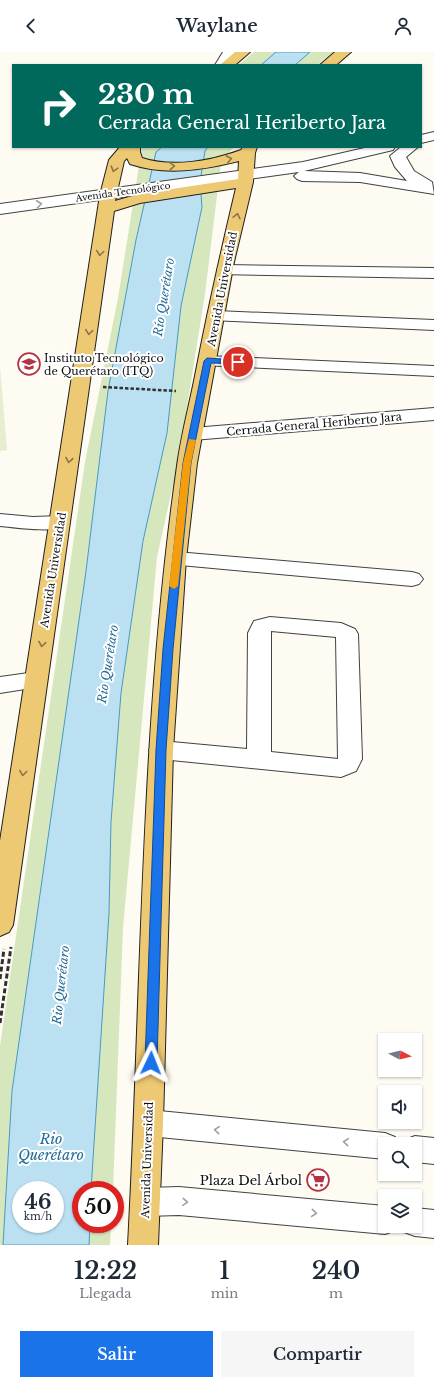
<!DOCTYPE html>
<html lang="es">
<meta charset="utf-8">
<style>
body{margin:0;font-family:"Libre Baskerville",serif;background:#f6f6f7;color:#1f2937;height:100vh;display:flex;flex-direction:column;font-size:15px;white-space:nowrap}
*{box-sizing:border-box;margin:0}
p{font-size:13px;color:#747a83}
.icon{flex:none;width:22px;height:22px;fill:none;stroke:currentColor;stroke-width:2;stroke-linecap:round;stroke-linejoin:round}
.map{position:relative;height:1193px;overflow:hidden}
.details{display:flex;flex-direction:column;background:#fff;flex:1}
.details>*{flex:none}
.banner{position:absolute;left:12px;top:12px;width:410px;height:84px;border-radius:0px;box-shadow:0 1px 3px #0004;background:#00695c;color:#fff;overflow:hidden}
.needle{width:26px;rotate:97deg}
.controls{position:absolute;left:378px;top:981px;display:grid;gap:8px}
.controls a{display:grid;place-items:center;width:44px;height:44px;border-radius:0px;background:#fff;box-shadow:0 1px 3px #0004;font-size:20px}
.speed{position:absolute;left:12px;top:1129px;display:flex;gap:8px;font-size:20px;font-weight:700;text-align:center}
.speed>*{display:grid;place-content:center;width:52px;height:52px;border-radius:50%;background:#fff;box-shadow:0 1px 3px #0004;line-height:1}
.speed small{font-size:10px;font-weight:400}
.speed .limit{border:6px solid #d22;background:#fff;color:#111}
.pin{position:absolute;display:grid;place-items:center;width:34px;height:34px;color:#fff;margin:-17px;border:2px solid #fff;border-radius:50%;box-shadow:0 1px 4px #0007}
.me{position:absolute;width:44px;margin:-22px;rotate:2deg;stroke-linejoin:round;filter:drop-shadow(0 0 3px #0008)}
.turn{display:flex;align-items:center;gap:14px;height:84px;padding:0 20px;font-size:18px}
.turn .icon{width:52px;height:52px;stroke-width:2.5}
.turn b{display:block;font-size:28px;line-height:34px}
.eta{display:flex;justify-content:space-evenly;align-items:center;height:68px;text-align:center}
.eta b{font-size:24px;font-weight:600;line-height:28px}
.cta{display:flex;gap:8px;margin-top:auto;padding:8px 20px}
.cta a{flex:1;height:46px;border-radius:0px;background:#1a73e8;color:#fff;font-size:16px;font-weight:600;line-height:46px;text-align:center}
.cta a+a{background:#f6f6f7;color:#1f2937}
header{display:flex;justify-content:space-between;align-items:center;height:52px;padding:0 20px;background:#fff;font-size:18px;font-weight:600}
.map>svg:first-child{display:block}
</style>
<header><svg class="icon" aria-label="back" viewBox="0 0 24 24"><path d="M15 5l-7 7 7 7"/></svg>Waylane<svg class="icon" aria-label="person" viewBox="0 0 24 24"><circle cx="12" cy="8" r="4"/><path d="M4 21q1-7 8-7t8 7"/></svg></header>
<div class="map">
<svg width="434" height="1193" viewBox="0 0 434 1193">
<rect width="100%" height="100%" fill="#fefbf3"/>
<path fill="#d6e7be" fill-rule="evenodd" d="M254 0H334L317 13H238Z
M142 95H234L221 111 205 242 178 411 157 505 123 876 113 1138H81V1172H111L110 1193H0V994L85 410 118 246ZM21 1138H55V1172H21Z"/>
<path fill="#e6eecf" d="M0 314 7 398 0 399Z"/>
<path fill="#bbe0f2" stroke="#4899c3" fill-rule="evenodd" d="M276 0H310L295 13H261Z
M162 95H208L205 99 200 130 202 155 181 254 167 381 143 489 121 641 111 770 109 861 91 1138H81V1172H90L89 1193H3L12 1039 86 519 108 339 136 188 156 100ZM21 1138H55V1172H21Z"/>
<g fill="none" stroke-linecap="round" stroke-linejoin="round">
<g stroke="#424242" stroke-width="2">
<path id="minor" d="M223 0H237L229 13H215Z
M434 80V88L421 91V83Z
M369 95H395L393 98 304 119 360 121 407 129 395 115 390 104 401 95H418L406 105 414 119 432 130 434 142 360 130 302 129 297 127 294 124 299 120 0 162V152L303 110Z
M225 213 434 216V226L219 222 217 218 219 214Z
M216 259 434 268V278L210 268 207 264 210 260Z
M207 304 434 314V324L201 313 198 309 201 305Z
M434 356V368L193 388 186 386 184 382 186 378 193 376Z
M0 462 33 465 60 464 67 465 70 470 67 475C46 480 22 476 0 474Z
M176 500 412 520 419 522 423 527 419 532 412 534 169 512 166 507 169 502Z
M270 565 341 571 355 577 358 582 362 707 356 719 341 725 161 707 153 704 149 698 153 692 161 689 247 697 248 581 254 569ZM271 579 336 585 338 707 271 700Z
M36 620 44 622 47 628 44 634 0 641V625Z
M149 1058 385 1081 395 1085 399 1092H385V1107L149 1084 139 1080 135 1071 139 1062Z
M415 1084 434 1086V1112L415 1110V1092H403L405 1088Z
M179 1135 385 1154V1174H397L396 1178 385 1182 179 1163 146 1164 135 1160 131 1150 135 1140 146 1136Z
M415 1156 434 1158V1186L415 1184 404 1180 402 1174H415Z"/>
</g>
<g stroke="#202020" stroke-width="2">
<path id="major" d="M235 0H250L235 13H220Z
M335 0H351L336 13H320Z
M120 95H140V100L142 106C173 116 211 109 241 98L243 95H257L255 101 253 130 234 210 197 411 186 507 173 698 163 1071 158 1193H128C142 933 140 671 177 414 181 384 189 354 195 324 207 261 221 199 236 136L140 151 114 159 13 873 9 880 0 884V789L100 143 109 108ZM127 106 130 112C166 124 202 118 239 109L238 127 139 142 115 149 124 109Z"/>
</g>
<path stroke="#313131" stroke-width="2.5" stroke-dasharray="3.5 2" stroke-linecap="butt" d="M103 335 176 339"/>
<path stroke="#313131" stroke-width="3" stroke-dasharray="5 2.5" stroke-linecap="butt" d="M0 927 4 897
M0 971 11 895"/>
<use href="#minor" fill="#fff" fill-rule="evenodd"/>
<use href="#major" fill="#eec973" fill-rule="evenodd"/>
</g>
<defs><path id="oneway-chevron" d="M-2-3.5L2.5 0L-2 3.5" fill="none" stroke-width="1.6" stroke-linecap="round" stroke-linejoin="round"/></defs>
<g stroke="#8a7546">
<use href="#oneway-chevron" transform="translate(229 107) rotate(-11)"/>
<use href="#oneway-chevron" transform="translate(172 114) rotate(-4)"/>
<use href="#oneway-chevron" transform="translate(114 117) rotate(107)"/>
<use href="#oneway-chevron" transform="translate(237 164) rotate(-77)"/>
<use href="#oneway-chevron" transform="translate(100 201) rotate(98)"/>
<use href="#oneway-chevron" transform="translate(89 280) rotate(98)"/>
<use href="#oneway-chevron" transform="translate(69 408) rotate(99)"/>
<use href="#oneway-chevron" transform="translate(42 592) rotate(99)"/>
<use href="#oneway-chevron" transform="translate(23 721) rotate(98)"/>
</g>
<g stroke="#9f9f9f">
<use href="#oneway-chevron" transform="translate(39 152) rotate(-7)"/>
<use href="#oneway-chevron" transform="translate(217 1078) rotate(-175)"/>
<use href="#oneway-chevron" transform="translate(346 1090) rotate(-175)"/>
<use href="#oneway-chevron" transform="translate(185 1150) rotate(4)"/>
<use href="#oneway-chevron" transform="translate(314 1161) rotate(5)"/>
</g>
<path fill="#1a73e8" stroke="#114b97" d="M207 306 238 308 241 310 238 312 211 311 191 411 173 597 166 698 157 1011 155 1014 151 1016 147 1014 145 1011 156 698 163 597 183 411 204 309Z"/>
<path fill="#f59e0b" d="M189 387 196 388 191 411 178 534 174 537 169 534 183 411Z"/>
<defs>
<g id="university-ring" transform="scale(1.15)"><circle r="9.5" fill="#fff" stroke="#b53240" stroke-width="1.5"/><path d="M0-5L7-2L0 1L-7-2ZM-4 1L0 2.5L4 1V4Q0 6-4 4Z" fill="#b53240"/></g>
<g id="supermarket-ring" transform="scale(1.15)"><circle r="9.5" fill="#fff" stroke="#b53240" stroke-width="1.5"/><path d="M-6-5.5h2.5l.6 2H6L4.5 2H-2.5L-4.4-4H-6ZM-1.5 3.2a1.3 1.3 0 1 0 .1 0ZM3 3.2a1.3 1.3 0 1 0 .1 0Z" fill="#b53240"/></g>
</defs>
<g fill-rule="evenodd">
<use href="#university-ring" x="29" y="312"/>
<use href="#supermarket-ring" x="318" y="1128"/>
</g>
<g text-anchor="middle" stroke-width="4" stroke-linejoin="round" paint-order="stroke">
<g font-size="9" fill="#0f0f0f" stroke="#fff">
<text transform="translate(123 140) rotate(-8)" y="3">Avenida Tecnológico</text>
</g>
<g font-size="11" fill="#0f0f0f" stroke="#fff">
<text transform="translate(222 237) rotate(-79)" y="4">Avenida Universidad</text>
<text transform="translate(314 372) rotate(-5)" y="4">Cerrada General Heriberto Jara</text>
<text transform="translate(53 518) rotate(-81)" y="4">Avenida Universidad</text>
<text transform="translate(147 1108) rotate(-88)" y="4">Avenida Universidad</text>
</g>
<g font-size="11" fill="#0f0f0f" stroke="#fff" text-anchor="start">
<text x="44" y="310">Instituto Tecnológico<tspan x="44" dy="13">de Querétaro (ITQ)</tspan></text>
</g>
<g font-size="12" font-style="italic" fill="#226b98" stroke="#fff">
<text transform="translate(164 245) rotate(-81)" y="4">Río Querétaro</text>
<text transform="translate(108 612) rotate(-81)" y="4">Río Querétaro</text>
<text transform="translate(61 933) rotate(-84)" y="4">Río Querétaro</text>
</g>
<g font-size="13" fill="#0f0f0f" stroke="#fff" text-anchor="end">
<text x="302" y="1133">Plaza Del Árbol</text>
</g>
<g font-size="14" font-style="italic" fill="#226b98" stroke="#fff">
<text x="51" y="1092">Rio<tspan x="51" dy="16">Querétaro</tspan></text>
</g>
</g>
</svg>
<div class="controls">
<a><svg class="needle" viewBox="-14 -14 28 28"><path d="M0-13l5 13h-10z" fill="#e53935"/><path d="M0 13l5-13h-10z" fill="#747a83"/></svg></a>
<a><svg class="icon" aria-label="sound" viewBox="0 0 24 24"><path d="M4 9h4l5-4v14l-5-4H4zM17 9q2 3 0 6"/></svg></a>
<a><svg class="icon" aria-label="search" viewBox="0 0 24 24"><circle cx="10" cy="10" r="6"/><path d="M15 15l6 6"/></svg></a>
<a><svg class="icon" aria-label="layers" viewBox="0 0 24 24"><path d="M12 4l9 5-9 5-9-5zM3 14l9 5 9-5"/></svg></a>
</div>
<div class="speed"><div>46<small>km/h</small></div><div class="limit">50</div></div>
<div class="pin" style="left:238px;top:310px;background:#d93025"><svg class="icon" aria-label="arrive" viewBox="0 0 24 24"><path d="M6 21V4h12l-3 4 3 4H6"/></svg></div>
<svg class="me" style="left:151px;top:1011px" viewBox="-20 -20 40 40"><path d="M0-17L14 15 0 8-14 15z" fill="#1a73e8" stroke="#fff" stroke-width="4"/></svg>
<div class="banner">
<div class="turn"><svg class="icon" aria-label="right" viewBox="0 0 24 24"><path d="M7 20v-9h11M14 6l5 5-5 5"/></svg><div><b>230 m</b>Cerrada General Heriberto Jara</div></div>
</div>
</div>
<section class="details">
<div class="eta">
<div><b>12:22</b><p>Llegada</p></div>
<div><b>1</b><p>min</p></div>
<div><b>240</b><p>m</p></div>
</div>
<div class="cta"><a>Salir</a><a>Compartir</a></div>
</section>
